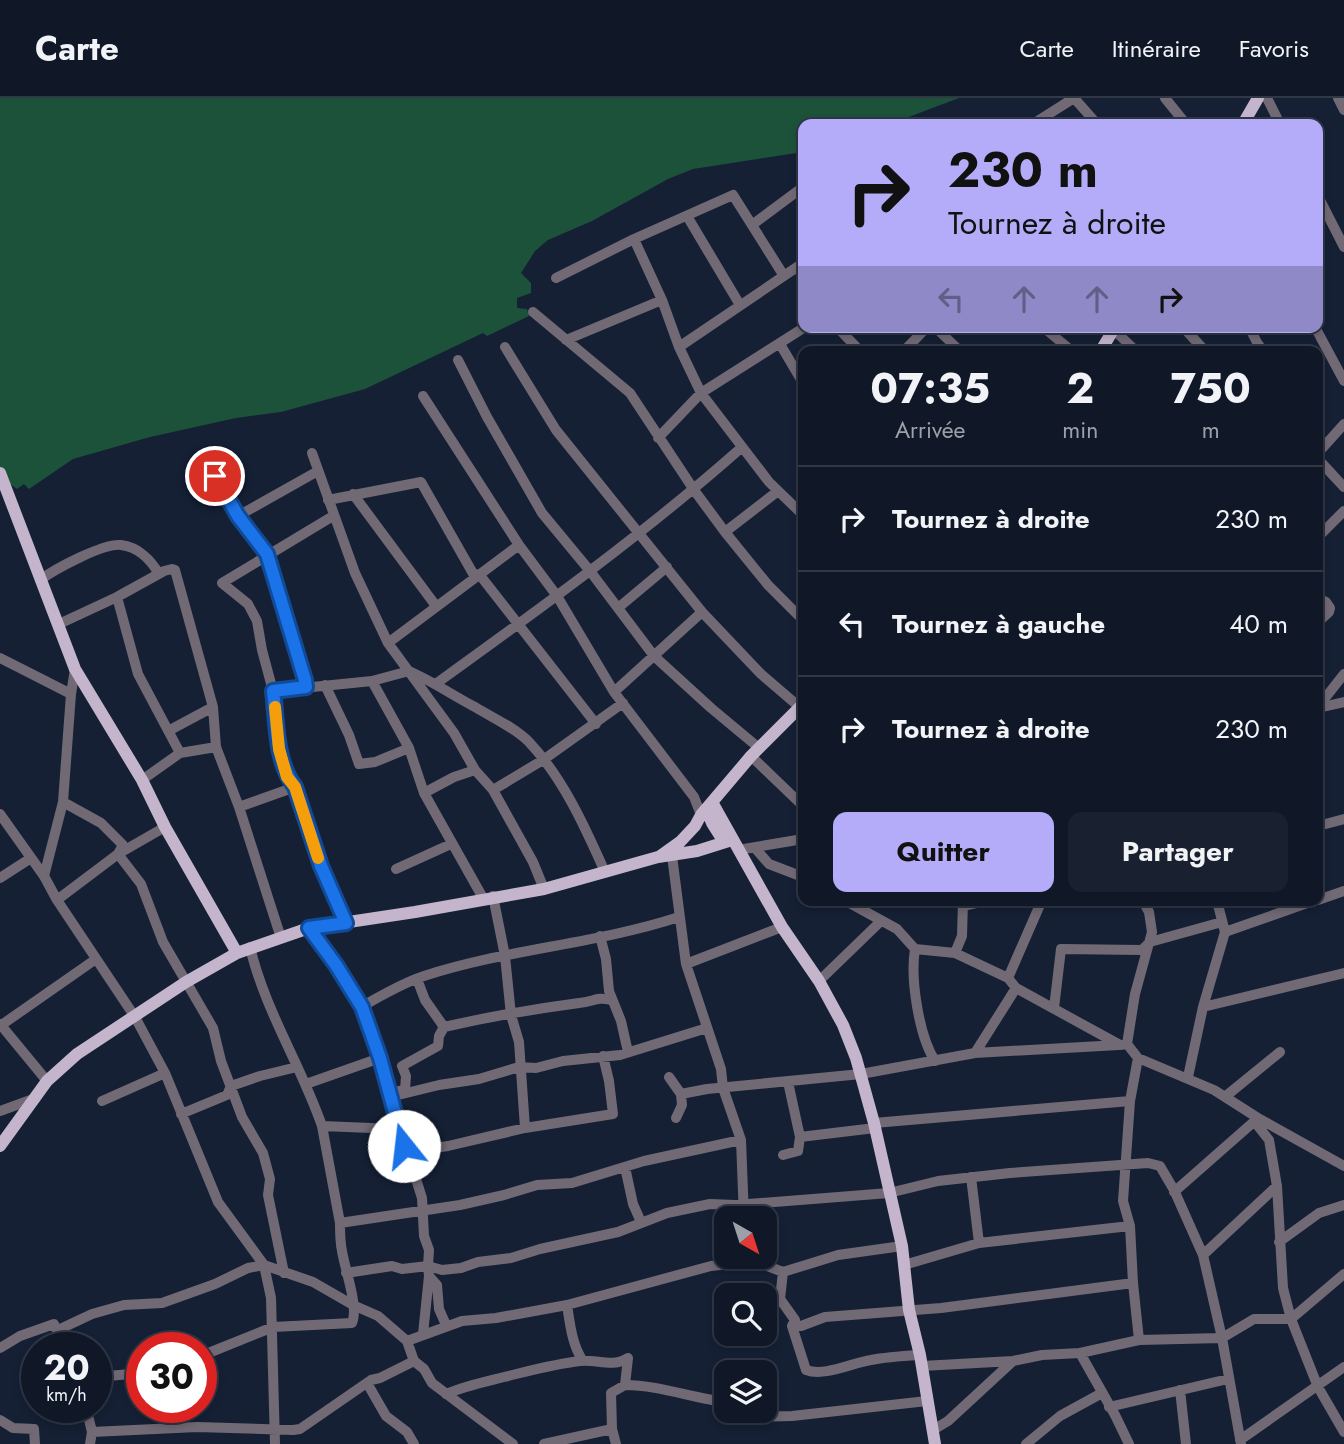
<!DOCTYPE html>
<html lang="fr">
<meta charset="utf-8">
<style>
body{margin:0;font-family:Jost,sans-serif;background:#192130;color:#f1f3f6;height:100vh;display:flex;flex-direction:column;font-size:26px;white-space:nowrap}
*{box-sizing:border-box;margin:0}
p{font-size:23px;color:#9ca0a8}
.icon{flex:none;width:38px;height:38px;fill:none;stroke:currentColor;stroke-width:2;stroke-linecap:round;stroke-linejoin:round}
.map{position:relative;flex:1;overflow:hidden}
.details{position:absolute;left:798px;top:248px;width:525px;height:560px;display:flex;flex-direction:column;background:#101828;border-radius:14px;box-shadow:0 4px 10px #0003,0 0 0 2px #303745}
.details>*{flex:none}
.hud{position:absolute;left:798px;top:21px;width:525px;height:214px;border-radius:14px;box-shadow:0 4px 10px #0003,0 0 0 2px #303745;background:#b5acf9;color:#111;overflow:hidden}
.needle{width:46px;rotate:141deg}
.controls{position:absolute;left:714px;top:1108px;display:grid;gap:14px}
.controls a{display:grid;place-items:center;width:63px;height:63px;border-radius:14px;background:#101828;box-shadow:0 4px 10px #0003,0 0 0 2px #303745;font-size:35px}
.speed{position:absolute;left:21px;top:1234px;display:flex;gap:14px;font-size:35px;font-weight:700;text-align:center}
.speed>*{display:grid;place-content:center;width:91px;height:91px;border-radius:50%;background:#101828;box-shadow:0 4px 10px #0003,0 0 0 2px #303745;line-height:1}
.speed small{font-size:18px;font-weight:400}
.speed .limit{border:10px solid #d22;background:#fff;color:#111}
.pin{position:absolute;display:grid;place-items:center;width:60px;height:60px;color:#fff;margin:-30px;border:4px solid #fff;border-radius:50%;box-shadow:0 2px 7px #0007}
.me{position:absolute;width:77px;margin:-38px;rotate:344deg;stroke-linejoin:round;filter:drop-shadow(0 0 5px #0008)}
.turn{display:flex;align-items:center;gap:24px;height:147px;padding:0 35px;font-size:32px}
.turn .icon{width:91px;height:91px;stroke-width:2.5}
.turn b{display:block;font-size:49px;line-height:60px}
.lanes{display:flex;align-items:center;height:66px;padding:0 35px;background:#0003;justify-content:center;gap:35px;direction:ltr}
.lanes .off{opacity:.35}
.eta{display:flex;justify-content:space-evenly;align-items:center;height:119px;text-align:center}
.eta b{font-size:42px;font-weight:700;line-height:49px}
.primary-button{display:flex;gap:14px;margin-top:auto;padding:14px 35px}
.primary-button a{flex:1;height:80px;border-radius:14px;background:#b5acf9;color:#111;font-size:28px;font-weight:700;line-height:80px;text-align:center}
.primary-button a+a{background:#192130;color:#f1f3f6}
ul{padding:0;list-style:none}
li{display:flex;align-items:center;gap:21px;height:105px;padding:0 35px;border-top:2px solid #303745}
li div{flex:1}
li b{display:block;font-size:26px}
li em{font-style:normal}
header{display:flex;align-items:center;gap:42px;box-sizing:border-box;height:98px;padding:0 35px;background:#101828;border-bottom:2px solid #303745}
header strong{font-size:33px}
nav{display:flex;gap:38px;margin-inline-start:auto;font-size:24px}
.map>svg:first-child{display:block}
</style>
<header>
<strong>Carte</strong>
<nav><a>Carte</a><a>Itinéraire</a><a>Favoris</a></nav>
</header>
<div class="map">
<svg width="1344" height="1346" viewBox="0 0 1344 1346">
<rect width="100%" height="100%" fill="#152035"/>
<path fill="#1c523a" d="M0 0H959L890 26H803V54L693 71 668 81 592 123 548 142 535 153 521 175 531 185V195L517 200V210L527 211 529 218 487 238 483 235 365 291 281 314 236 320 150 339 73 361 29 391 24 386 17 391 5 382 0 390Z"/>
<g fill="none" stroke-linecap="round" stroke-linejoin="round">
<path stroke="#716a75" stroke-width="10" d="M1074 0 1097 26
M1165 0 1186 26
M1267 0 1280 26
M1338 0 1344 12
M1033 26 1074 0
M1318 98 1344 149
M687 118 740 207
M752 127 803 89
M634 141 662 202 679 249 701 295 769 384 803 417
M556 180 634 141 733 97 784 178
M533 214 630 295 694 392 725 434 768 487 803 522
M837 229 861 254
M935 229 961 254
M1043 229 1073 254
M1183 229 1206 254
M1249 229 1262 254
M1315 229 1344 283
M1113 231 1137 254
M566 242 662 202
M780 246 803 285
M505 249 556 332 702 514 761 576 803 612
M679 249 803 165
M903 254 927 229
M1249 254 1259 247
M458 262 487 319 542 415 590 473 654 558 711 610 759 650
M423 298 519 447 557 498 614 594 694 699 701 717
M658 340 701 295 805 229
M312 355 355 475 388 545 454 635 475 672 493 692 533 764 544 791
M1318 355 1344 326
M1318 361 1344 389
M215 378 238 418 267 456 306 589
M353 396 436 508
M328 402 421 384 475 479
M238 418 318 373
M333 418 222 485 248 506 257 523 262 552 273 593 279 651 287 679 295 689 321 767 346 825
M725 434 778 393
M1318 439 1344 413
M479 476 596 626
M40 482C55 471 103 445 121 447 138 449 151 462 159 476
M117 499 138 576 180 655
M1318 500 1326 504 1330 510 1329 514 1318 524
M618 510 667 469
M59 526 117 499 164 473 172 471 175 472 213 609 216 649 239 709 281 840
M388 545 519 447
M0 560 71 596
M372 583 409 650 424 695 483 800
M437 585C541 510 645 435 741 350
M325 587 349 637 359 666 375 664 409 650
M273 593 372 583 409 573C432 583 452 597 475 609 493 620 514 629 529 644 563 680 585 729 605 774
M614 594 702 514
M1318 609 1344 576
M1318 610 1344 604
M170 632 213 609
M751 658 803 708
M142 682 180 655 216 649
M493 692 543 662 623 605
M424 695 454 679 475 672
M63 704 101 725 123 747 118 756 141 786 163 844 213 930 221 963 242 1019 263 1055 270 1081 268 1097 284 1175
M239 709 295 689
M0 716 44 778 57 802 135 919 165 975 218 1104 264 1167 271 1200 275 1346
M1318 728 1344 721
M755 750 769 766 803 779
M738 752 803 741
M672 758 686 866 721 971 723 990 741 1042 744 1120
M396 771 451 746
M44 778 63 704 71 596 75 571
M0 780 31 760
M493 798 505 858 511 917 519 944 525 1030
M57 802 118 756 165 729
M1318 802 1344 793
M846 803 897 831 915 851 955 855 1008 880 1016 890 1120 947 1127 946 1138 960 1214 992 1258 1020 1344 1068
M963 808 985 803
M309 830 336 867 361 909 380 960 390 999
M1225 834 1313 803
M600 838 606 861 609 893 621 923 628 954
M250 849C265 913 301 967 322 1028L396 1031 400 1035
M915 851C910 881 919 938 935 963
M955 855 962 838 963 803
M686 866 782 829
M1008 880 1039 809 1036 803
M417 881 425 902 444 929
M819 883 881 823
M361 909C381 898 402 885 424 878 507 851 596 846 679 819
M1203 909 1344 875
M1054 910 1061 851 1142 852 1150 844 1222 824
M0 926 47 983
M0 928 96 861
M707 930 620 957 563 963 536 970 519 969 479 981 439 987 390 999 422 1100 424 1138 429 1152 428 1168 442 1172 461 1170 478 1164 511 1160 540 1151 618 1134 667 1115 710 1106 735 1107 889 1095 938 1083 1010 1075 1148 1065 1160 1068 1174 1092 1203 1157 1222 1240 1241 1346
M1127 946 1135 896 1152 834 1149 814 1143 803
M975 955 1016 890
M1138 960 1130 1003 1123 1103 1130 1128 1133 1185 1139 1242
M669 979 681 996 707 991 861 976 975 955 1119 947
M1188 979 1203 909 1225 834 1217 803
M788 984 800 1039 875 1030
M306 986 380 960
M395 994 405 992 406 978 402 968 438 948 439 938 444 929C488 919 534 911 579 905 594 904 596 898 611 902
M1226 998 1280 954
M102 1003 165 975
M0 1013 36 1000
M181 1016 227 997 231 988 260 978 297 969
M676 1020 682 1007 681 996
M1254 1023 1269 1042 1277 1088 1283 1190 1291 1221 1318 1289 1344 1334
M874 1025 1130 1003
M322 1028 340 1125
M408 1054 448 1048 525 1030 613 1016 609 983 603 958
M783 1057 798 1053 800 1039
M625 1069 633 1106 641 1124
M971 1079 979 1145
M1174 1094 1257 1021
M1279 1144 1319 1115 1344 1107
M1203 1157 1277 1088
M904 1167 979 1145 1130 1128
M783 1174 780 1201 795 1222 792 1228 806 1272C825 1279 851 1265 871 1262 887 1259 904 1258 920 1257
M346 1175 392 1168 402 1171 428 1168 429 1178 437 1187 439 1211 446 1227
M567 1207C570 1226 572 1247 583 1263
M792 1228H801L825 1219 941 1210 1133 1185
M58 1232 92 1216 124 1207 162 1205 215 1186 248 1170 264 1167 313 1184 353 1207 378 1218 407 1243 414 1263 424 1271 432 1285 513 1346
M423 1236 429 1178
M407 1243 462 1223 496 1220 567 1207 711 1168 754 1163 783 1174 838 1157 902 1148
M0 1250 20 1238 54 1226 65 1250
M1080 1255 1115 1317 1129 1346
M201 1258 273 1229 352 1225C359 1209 345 1172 342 1153 340 1144 340 1135 340 1125L460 1107 504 1097 537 1087 572 1085 644 1063 741 1042
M922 1268 1013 1263 1042 1257 1080 1255 1139 1242 1222 1240 1254 1221H1291L1344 1176
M96 1279 142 1275
M367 1285 386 1318 407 1334 414 1346
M625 1287C659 1287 692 1300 726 1304
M1180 1292 1186 1346
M446 1296C465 1288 484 1284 504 1279 529 1273 554 1266 580 1263 597 1261 613 1270 628 1260
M86 1309 92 1334 90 1346
M161 1309 165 1318 174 1329
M1109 1309 1228 1281
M747 1312 751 1319 792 1318 927 1303
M0 1322 13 1330 34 1331 35 1346
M933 1332 948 1323 1013 1263
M92 1334 197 1329 293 1332 300 1331 371 1282 380 1280 414 1263
M1240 1342 1344 1269
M544 1346 612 1331
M616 1346 612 1331 611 1295 625 1287 628 1260
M1026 1346 1060 1318 1102 1295"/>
<path stroke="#c4b5cc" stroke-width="12" d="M1243 26 1258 0
M1100 254 1115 229
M0 375 75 571 142 682 165 729 237 855
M712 704 782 829 819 883 843 927 856 960 874 1025 902 1148 909 1212 920 1257 935 1346
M706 711 712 725 724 744
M659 759 680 744 695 728 701 717 751 658 803 606
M0 1048 47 983 77 956 186 884 237 855 309 830 415 814 544 791 658 759 697 753 732 742"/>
</g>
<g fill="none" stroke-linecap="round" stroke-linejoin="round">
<g stroke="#114b97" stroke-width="18">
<path id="route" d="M215 378 238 418 267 456 305 582 306 589 273 593C277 625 275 663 295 689L321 768 346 825 309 830 336 867 362 909 380 960 404 1048"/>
</g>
<use href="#route" stroke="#1a73e8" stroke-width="12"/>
<path stroke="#f59e0b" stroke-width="12" d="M275 609 279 651 287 679 295 689 318 760"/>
</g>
</svg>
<div class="controls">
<a><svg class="needle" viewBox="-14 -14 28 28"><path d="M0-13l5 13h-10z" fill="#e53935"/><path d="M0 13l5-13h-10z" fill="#9ca0a8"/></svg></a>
<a><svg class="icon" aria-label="search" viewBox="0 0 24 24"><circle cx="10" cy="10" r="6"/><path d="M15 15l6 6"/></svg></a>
<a><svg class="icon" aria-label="layers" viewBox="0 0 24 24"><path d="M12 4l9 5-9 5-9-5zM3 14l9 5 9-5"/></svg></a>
</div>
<div class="speed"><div>20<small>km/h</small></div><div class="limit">30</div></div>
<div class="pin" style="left:215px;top:378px;background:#d93025"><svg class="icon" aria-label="arrive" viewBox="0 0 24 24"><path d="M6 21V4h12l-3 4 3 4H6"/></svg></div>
<svg class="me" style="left:404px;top:1048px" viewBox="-20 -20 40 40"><circle r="19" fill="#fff"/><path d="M0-13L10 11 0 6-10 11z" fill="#1a73e8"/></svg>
<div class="hud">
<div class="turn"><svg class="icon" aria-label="right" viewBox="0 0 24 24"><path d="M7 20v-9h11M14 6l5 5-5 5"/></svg><div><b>230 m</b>Tournez à droite</div></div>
<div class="lanes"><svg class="icon off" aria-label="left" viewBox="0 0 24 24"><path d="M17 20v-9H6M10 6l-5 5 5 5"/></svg><svg class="icon off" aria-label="ahead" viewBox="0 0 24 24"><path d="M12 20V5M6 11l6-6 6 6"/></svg><svg class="icon off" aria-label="ahead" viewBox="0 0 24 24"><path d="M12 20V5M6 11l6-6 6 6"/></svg><svg class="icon" aria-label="right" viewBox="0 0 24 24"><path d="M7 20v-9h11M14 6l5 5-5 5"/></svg></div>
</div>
<section class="details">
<div class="eta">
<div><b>07:35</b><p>Arrivée</p></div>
<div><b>2</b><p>min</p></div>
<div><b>750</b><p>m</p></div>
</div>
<ul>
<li><svg class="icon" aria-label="right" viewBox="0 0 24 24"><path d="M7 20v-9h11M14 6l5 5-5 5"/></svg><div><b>Tournez à droite</b></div><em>230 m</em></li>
<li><svg class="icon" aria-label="left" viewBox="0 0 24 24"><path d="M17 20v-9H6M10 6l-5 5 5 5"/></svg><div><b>Tournez à gauche</b></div><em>40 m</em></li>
<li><svg class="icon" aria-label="right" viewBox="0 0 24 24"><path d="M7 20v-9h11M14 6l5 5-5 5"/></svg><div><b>Tournez à droite</b></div><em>230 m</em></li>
</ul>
<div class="primary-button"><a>Quitter</a><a>Partager</a></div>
</section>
</div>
